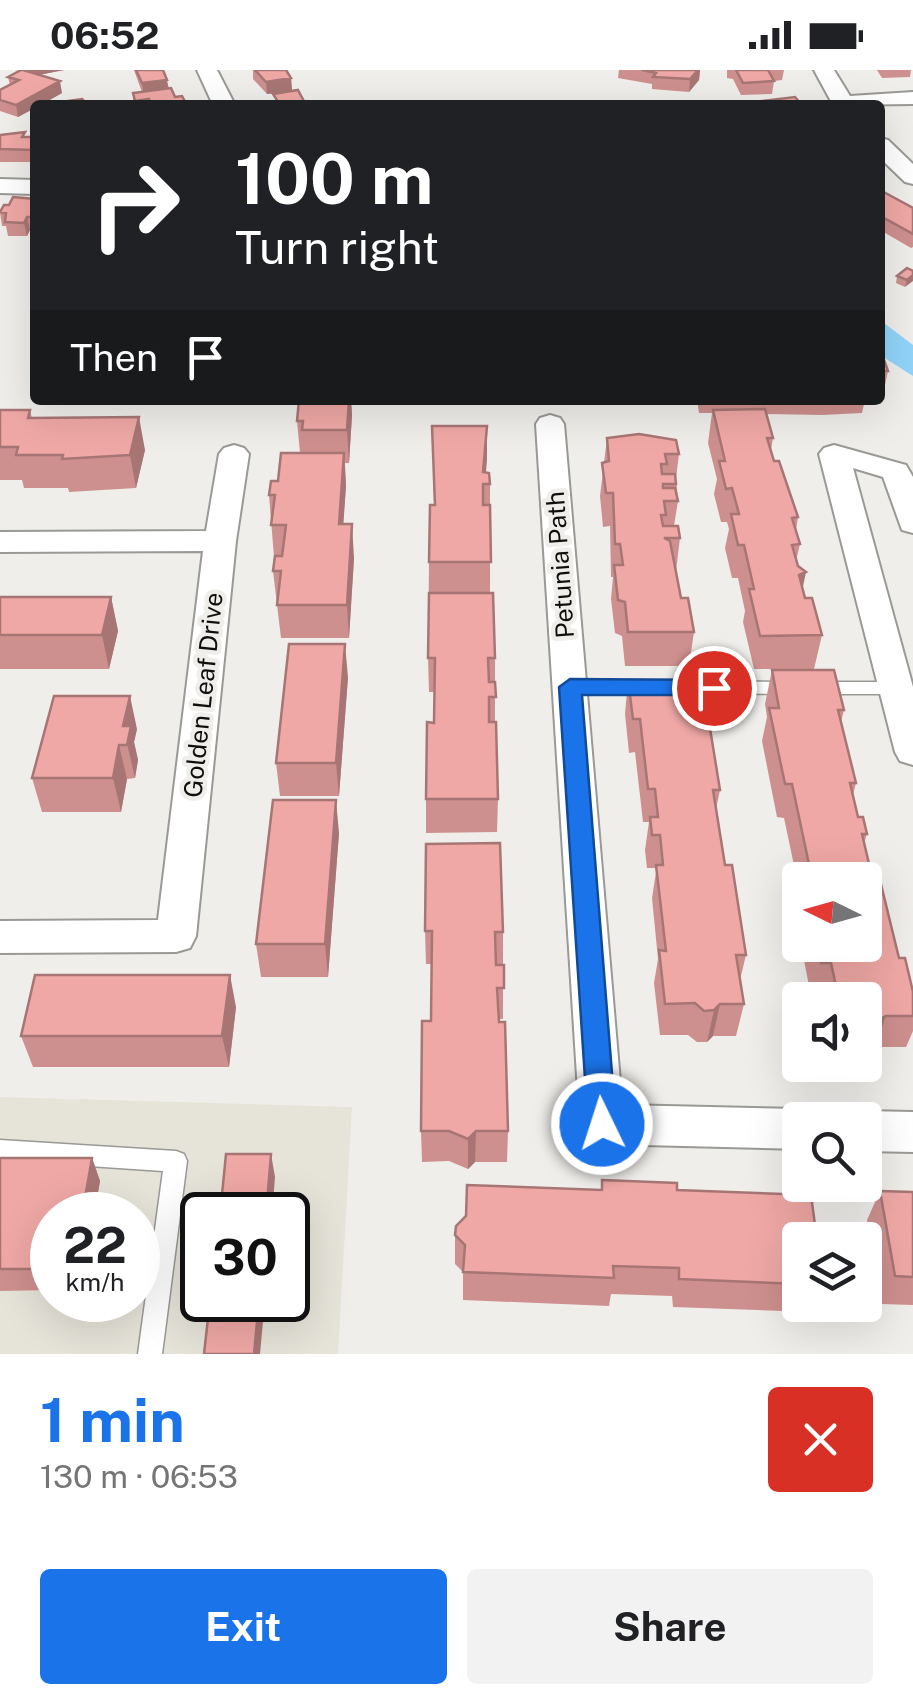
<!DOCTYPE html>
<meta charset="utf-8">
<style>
body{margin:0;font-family:"Public Sans",sans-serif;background:#f2f2f2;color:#202124;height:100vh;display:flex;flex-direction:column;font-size:38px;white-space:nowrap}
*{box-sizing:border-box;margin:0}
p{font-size:32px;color:#757577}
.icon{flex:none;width:55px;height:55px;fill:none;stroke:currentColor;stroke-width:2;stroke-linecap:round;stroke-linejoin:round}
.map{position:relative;height:1284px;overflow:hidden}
.details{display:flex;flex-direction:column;background:#fff;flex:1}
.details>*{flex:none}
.banner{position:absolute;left:30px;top:30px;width:855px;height:305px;border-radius:10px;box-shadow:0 10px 40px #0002;background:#202124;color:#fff;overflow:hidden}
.needle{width:65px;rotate:275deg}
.tools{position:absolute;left:782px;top:792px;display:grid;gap:20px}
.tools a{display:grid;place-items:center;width:100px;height:100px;border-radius:10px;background:#fff;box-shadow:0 10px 40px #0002;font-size:50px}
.speed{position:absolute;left:30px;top:1122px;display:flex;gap:20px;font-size:50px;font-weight:700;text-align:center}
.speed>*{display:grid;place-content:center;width:130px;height:130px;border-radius:50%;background:#fff;box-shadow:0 10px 40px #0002;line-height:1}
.speed small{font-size:25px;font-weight:400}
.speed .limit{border:5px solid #111;border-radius:15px;background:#fff;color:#111}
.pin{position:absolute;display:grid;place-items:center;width:85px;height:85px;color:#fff;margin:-42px;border:5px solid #fff;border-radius:50%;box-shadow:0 2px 10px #0007}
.me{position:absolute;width:110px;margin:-55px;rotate:356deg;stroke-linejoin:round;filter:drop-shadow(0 0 8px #0008)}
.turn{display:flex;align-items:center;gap:35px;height:210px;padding:0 40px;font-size:45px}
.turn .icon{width:130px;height:130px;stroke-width:2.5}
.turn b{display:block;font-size:70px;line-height:85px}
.then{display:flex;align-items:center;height:95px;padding:0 40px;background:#0003;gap:20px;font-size:38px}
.round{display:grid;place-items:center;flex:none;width:105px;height:105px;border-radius:10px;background:#f2f2f2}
.headline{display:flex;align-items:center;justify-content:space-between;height:170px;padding:0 40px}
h1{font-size:60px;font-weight:700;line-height:75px;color:#1a73e8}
.button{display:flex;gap:20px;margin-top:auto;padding:20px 40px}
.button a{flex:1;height:115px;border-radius:10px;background:#1a73e8;color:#fff;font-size:40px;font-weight:700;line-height:115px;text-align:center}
.button a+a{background:#f2f2f2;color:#202124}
.status{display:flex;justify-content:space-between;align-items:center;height:70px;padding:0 50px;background:#fff;direction:ltr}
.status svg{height:28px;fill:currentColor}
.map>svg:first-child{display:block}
</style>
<div class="status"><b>06:52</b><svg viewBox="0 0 49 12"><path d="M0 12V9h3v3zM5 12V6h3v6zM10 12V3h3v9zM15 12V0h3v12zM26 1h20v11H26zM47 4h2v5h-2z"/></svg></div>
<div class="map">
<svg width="913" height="1284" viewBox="0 0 913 1284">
<rect width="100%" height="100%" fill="#efeeeb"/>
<path fill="#e6e3d9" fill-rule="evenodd" d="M0 1027 352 1037 338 1284H0ZM52 1145H138V1230H52ZM202 1145H288V1230H202Z"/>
<path fill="#91d4f9" d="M880 250 913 275V306L880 285Z"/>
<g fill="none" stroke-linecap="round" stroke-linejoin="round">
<g stroke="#999996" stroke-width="3">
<path id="service" d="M570 611H649L658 617 649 623H570L561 617Z
M675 611 789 612 798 618 789 624 675 623 666 617Z
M815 612H896L905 618 896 624H815L806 618Z
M0 1070 176 1081 184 1084 187 1091 162 1284H138L163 1101 0 1090Z"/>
</g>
<g stroke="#999996" stroke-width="4">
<path id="minor" d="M197 0H217L235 35H213Z
M814 0H834L850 26 913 22V34L833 35Z
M880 68 888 70 913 94V114L905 112 880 88Z
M0 109 35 110V124L0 123Z
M550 345 560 348 564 354 622 1035 800 1039 816 1045 818 1050H800V1079L602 1074 586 1068 580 1054 536 354 540 348Z
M234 375 244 378 249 384 236 471 196 866 190 878 176 882 0 883V851L158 850 203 481 0 482V462L206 461 219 384 224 378Z
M834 375 906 395 913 407V463L902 460 883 407 853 398 913 617V695L900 691 895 682 819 384 824 378Z
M865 1041 913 1042V1082L865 1081V1050H848Z"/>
</g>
<use href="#service" fill="#fff" fill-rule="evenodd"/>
<use href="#minor" fill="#fff" fill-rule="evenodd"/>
</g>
<path fill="#ce908e" d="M21 0H64L39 5 62 23 18 47 0 41V20L10 15 8 7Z
M134 0H163L169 18 175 27 187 35H134L133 23 142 22Z
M253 0H286L291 8 292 21 267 24 253 9Z
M619 0H700L699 10 689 22 652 19V14L618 8Z
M727 0H784L782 10 774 11 772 24 741 25 733 9 727 8Z
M877 0H911L910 7 882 8Z
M0 65 35 67V92H0Z
M880 120 913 138V177L911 178 880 160Z
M35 129V160H30L27 166H8L6 156H2L0 142 9 135Z
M913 201 905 217 896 213 897 206Z
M880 287 888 301 881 334H864L862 343 822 345 767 344 773 368 771 380 774 391 798 447 796 460 800 474 796 491 803 520 822 565 814 599H754L743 552 745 541 738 508H732L725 478 729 459 727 452H721L714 424 717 409 708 373 712 343H699L697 330H880Z
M299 330H351L352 345 349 393H345L346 416 343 454 354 488 349 568H281L273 501 274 487 269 425 300 383 297 351Z
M0 340H30L32 348 145 380 136 418 69 422 68 418H24L22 410H0Z
M432 356H487L486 403 490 414V523L495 588V652L498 729 497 762 426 763V729L434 653V622H429L428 588 429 492 434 435Z
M607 368 679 384 676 408 678 431 674 456 680 468 676 501 681 528 694 562 689 596H625L622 566 615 563 611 529 613 507H611L610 456 603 457 600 426Z
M0 527H111L118 561 109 599H0Z
M772 600 844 640 841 652 856 713 853 725 858 747 867 764 864 773 870 798 899 888 913 922V961L906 977H875L865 982V930H822V925L811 926 801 875H865V810H800V868L793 831 798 814 784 748 777 747 762 671 767 647 765 634Z
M348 607 339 726H280L276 693Z
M628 610 700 646 720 720 716 739 725 795 746 885 740 910 744 934 736 966H713L707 972H697L688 965H660L654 913 658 889 652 828 656 802 655 798H647L645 780 649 752H643L635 682 629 683 625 644Z
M137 659 134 672 138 690 135 708 127 709 121 742H42L32 708Z
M339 763 328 907H261L256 874Z
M425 861 503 862V949H498L508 1061 507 1092H475L468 1099 449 1091 422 1092 421 1061 431 951 432 894H426Z
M236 937 229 997H33L21 966Z
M0 1088H92L100 1111 94 1145H52V1220L0 1221Z
M602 1110 677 1120 800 1170V1235H814L812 1242 673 1237 672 1226 611 1224 609 1236 463 1230V1202L455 1194V1165L601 1120Z
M880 1121 913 1122V1235L881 1234 867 1150Z"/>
<path fill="#a77674" d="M26 0H64L28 7Z
M698 0H700L699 10 689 22 690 9Z
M291 8 292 21 267 24 266 12Z
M167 10 169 22 144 25 142 13Z
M60 11 62 23 41 35H35V38L18 47 16 35Z
M149 29 150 35H136L135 31Z
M27 147 30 160 27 166 24 153Z
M913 205V211L905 217 907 210Z
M349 330H351L352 345 349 393 347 360Z
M139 347 145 380 136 418 130 385Z
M487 356V389L485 414H483Z
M344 383 346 416 341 488 339 454Z
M352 454 354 488 349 568 347 535Z
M806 502 799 536V505Z
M111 527 118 561 109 599 102 565Z
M345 574 348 607 339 726 336 693Z
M130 626 137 659 134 672 138 690 135 708 123 656Z
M119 675 127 709 121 742 113 708Z
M336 730 339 763 328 907 325 874Z
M230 905 236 937 229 997 222 966Z
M720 934 713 966 707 972 714 940Z
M886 946 875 977 865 982 875 951Z
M476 1061 475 1092 468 1099V1069Z
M271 1084 275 1107 272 1145H266Z
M92 1088 100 1111 94 1145H82Z
M259 1230H265L260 1284H254Z"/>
<path fill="#efa8a5" stroke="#a77674" stroke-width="2.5" d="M21 0H23L60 11 16 35 0 30V20L19 10 8 7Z
M136 0H163L167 10 142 13Z
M255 0H286L291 8 266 12Z
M642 0H698L690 9 653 7 656 3Z
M736 0H768L774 11 743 13Z
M171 18 175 27 182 26 187 35H151L149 29 135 31 133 23Z
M298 20 306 35H280L273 24Z
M795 27 802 35H729Z
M82 29 88 35 46 34Z
M25 62 22 67H35L34 80 0 79V65Z
M880 120 913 138V164L882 147 880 148Z
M13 127 35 129V147H27L24 153 5 152 6 143 0 142 4 135H9Z
M907 198 913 201V205L907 210 897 206Z
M880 287H883L888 301H880Z
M299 330H349L347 360H302L303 351H297Z
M765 339 773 368H767L774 391H779L798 447 792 448 800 474 792 475 798 496 806 502 799 505 805 528H812L822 565 760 566 749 519H754L744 475H738L731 444H739L732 418 726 419 719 391H725L713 340Z
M0 340H30L28 348 139 347 130 385 62 389 63 385H16L18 377H0Z
M432 356H487L483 402 489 403 490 414H483V435H490L491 492H429L430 435H435Z
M639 364 676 370 679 384H665L667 394H661L662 404H675L676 414H663V418H675L678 431H664L666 445H661L663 456H678L680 468H664L670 471 681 528H688L694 562H628L625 532 618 530 614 495H623L620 474H615L613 423H606L602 393 609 391 607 368Z
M281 383H344L339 454H352L347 535H277L281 501H273L275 486H282L286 455H271L275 425H269L271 411H278Z
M429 523H493L495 588H488L489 612H495L496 627H489V652H496L498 729H426L427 652 434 653 435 588H428Z
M0 527H111L102 565H0Z
M289 574H345L336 693H276Z
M772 600H834L844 640H838L856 713H850L858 747H863L867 764H862L870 798H877L899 888H905L913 922V946H886L875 951 868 946H865V930H839L831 893H821L817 875H865V810H804L802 798 810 799 792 714H785L769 638H779Z
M628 610H694L700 646H708L720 720H713L725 795H732L746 885H736L744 934H720L714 940 704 941 695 933 665 934 659 880 666 881 656 795H663L660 765H652L650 747H658L655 719H648L640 649H633Z
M54 626H130L123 656H131L127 675H119L113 708H32Z
M273 730H336L325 874H256Z
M500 773 503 862H495L496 895H504V918H497L499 952H505L508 1061H476L468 1069 449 1061H421L422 951H431L432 861H425L426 774Z
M35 905H230L222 966H21Z
M226 1084H271L266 1145H220Z
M0 1088H92L82 1145H52V1199H0Z
M602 1110 677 1113V1120L811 1125 817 1170H800V1214L679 1209V1198L613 1196 614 1208 463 1202 465 1175 455 1165 456 1156 466 1146 467 1115 602 1120Z
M880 1121 913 1122V1207L895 1206Z
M210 1230H259L254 1284H204Z"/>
<path fill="#1a73e8" stroke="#114b97" stroke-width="2.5" d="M570 609 714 610 726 618 714 625H582L616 1054 612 1064 602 1067 592 1064 588 1054 559 617Z"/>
<g text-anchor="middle" stroke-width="9" stroke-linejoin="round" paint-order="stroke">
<g font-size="25" fill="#0f0f0e" stroke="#efeeeb">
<text transform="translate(560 495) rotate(-94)" y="9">Petunia Path</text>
<text transform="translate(203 625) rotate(-84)" y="9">Golden Leaf Drive</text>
</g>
</g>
</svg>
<div class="tools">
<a><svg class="needle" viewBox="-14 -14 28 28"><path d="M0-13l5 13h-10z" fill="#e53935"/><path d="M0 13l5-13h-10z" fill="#757577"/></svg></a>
<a><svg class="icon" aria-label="sound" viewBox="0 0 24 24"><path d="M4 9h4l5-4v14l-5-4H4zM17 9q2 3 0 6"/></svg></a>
<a><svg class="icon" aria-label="search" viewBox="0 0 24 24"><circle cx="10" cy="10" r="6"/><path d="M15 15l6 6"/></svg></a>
<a><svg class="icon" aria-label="layers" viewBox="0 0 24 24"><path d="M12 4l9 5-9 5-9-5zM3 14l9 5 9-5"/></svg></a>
</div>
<div class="speed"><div>22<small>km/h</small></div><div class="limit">30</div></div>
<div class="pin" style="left:714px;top:618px;background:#d93025"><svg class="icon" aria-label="arrive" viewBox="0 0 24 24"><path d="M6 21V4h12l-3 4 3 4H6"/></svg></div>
<svg class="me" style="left:602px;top:1054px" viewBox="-20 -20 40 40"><circle r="17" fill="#1a73e8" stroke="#fff" stroke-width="3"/><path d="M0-11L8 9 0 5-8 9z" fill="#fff"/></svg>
<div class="banner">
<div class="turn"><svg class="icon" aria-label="right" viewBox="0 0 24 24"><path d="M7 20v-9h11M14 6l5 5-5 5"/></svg><div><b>100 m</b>Turn right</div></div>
<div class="then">Then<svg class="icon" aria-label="arrive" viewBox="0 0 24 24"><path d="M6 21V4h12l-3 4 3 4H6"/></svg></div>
</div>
</div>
<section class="details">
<div class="headline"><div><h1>1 min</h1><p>130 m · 06:53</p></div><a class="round" style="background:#d93025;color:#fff"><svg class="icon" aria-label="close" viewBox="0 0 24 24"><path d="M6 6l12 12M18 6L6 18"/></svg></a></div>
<div class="button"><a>Exit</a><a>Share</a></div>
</section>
